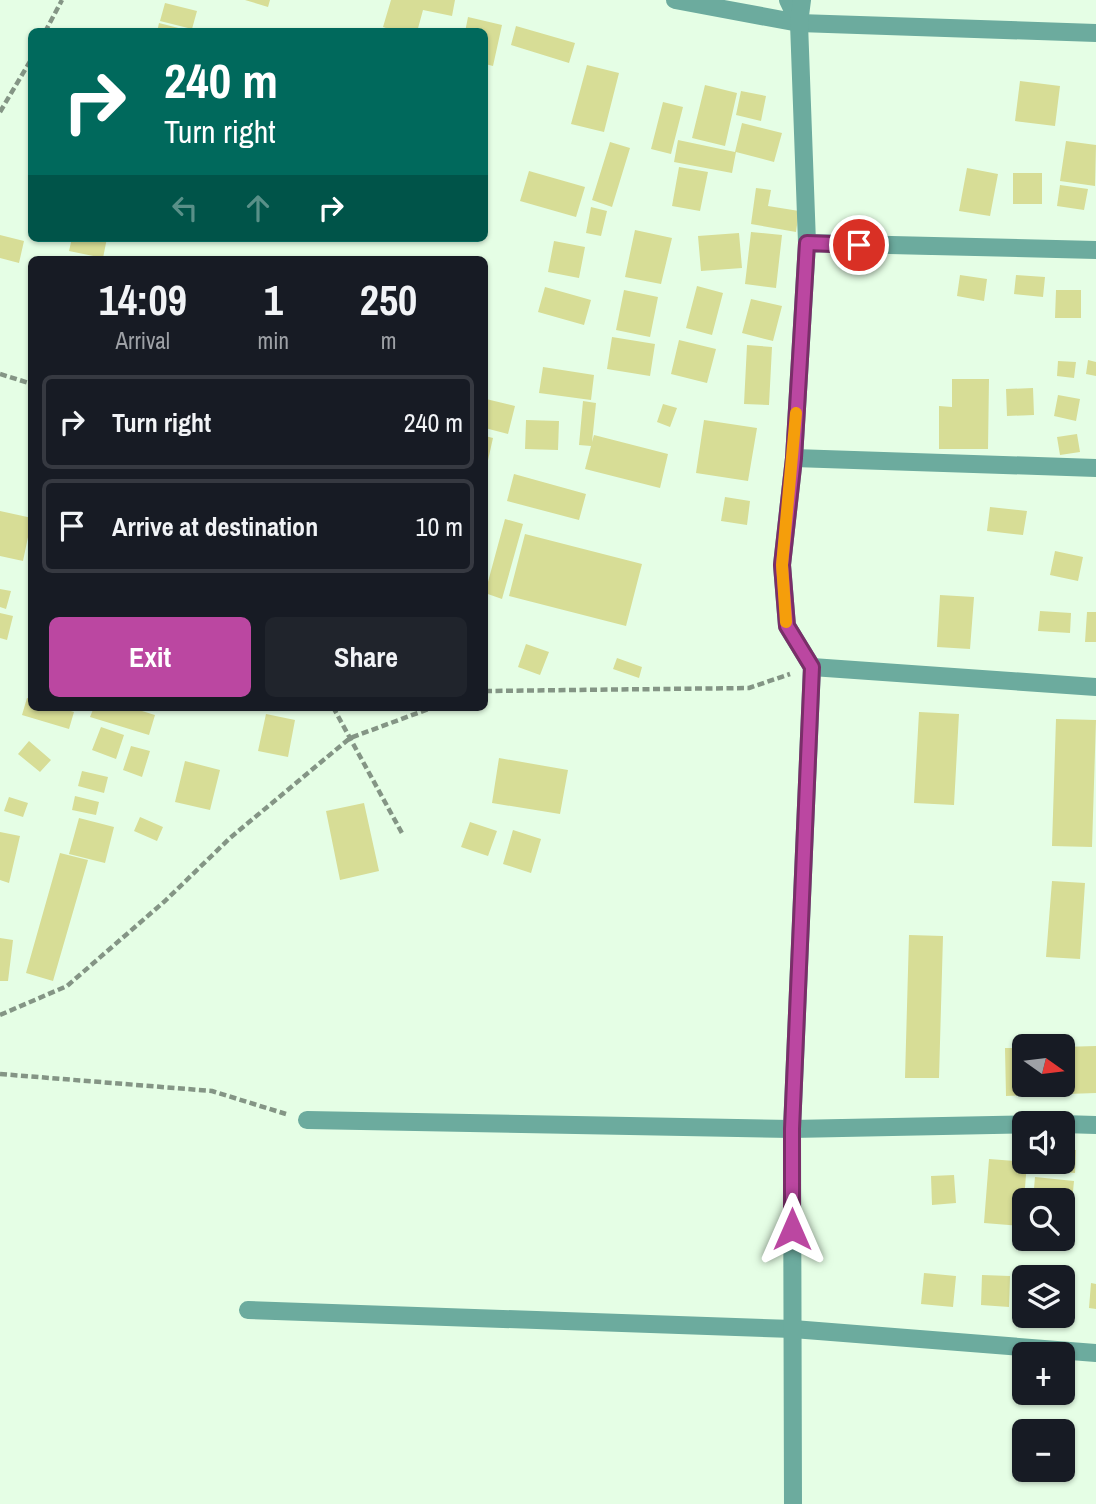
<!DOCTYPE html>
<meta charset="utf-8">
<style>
body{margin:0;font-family:"Archivo Narrow",sans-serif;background:#20242c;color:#f1f3f6;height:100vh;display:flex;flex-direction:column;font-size:26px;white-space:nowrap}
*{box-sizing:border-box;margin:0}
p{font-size:23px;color:#9ea1a6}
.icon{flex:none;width:38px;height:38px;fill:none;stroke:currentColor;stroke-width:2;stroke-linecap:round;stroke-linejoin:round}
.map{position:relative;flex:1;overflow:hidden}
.details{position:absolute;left:28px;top:256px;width:460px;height:455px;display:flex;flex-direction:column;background:#171b24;border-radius:10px;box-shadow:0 2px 5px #0004}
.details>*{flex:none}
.guide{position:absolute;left:28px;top:28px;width:460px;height:214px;border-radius:10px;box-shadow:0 2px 5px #0004;background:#00695c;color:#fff;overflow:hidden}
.needle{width:46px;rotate:104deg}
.controls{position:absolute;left:1012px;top:1034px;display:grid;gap:14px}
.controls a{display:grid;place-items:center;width:63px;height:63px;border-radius:10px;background:#171b24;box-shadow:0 2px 5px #0004;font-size:35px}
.pin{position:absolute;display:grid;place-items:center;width:60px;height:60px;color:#fff;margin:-30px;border:4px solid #fff;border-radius:50%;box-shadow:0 2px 7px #0007}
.me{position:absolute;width:77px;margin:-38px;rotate:0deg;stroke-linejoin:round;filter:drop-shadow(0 0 5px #0008)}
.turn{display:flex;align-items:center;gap:24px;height:147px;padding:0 21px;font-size:32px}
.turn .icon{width:91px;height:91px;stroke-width:2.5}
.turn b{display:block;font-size:49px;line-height:60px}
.lanes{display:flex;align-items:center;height:66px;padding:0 21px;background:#0003;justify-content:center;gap:35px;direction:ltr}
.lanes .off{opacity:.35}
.eta{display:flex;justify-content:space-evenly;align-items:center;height:119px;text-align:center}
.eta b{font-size:42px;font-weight:700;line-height:49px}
.button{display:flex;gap:14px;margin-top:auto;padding:14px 21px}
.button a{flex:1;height:80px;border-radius:10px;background:#bb47a1;color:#fff;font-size:28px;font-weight:700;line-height:80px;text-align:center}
.button a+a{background:#20242c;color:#f1f3f6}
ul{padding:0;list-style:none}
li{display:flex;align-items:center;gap:21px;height:94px;margin:0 14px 10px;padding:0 7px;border:4px solid #363941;border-radius:10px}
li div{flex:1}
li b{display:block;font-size:26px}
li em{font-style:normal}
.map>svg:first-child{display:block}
</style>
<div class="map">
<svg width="1096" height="1504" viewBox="0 0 1096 1504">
<rect width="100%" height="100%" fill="#e5fee5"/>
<path fill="#d7dd96" d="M245 0H270L268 7Z
M391 0H455L452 16 423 10 417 32H397L383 27Z
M165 3 197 11 192 29 160 21Z
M468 17 502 25 493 66 485 64V32H465Z
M159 23 190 31V32H157Z
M516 26 575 43 569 63 511 45Z
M587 65 619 73 604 132 571 124Z
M1020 81 1060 86 1055 126 1015 121Z
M705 85 737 93 725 146 692 138Z
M741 91 766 96 761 121 736 115Z
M663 102 683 107 671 154 651 149Z
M742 123 782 133 774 162 736 152 732 173 674 162 678 140 735 152Z
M1066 141 1096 145 1095 186 1060 181Z
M610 142 630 148 612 207 592 200Z
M679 167 708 172 700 211 672 206Z
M967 168 998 174 990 216 959 211Z
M529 171 585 187 576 217 520 201Z
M1013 173H1042V204H1013Z
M1060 185 1088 189 1084 210 1057 206Z
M756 188 771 190 768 206 799 211 796 232 751 224Z
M591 207 607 211 601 236 586 233Z
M635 230 672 238 661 284 625 277Z
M751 232 782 235 776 288 745 284Z
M739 233 742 268 701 271 698 236Z
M0 235 24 241 19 263 0 258Z
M72 238H107L103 258 69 251Z
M554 241 585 247 579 278 548 272Z
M960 275 987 279 984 301 957 296Z
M1016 275 1045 277 1043 297 1014 294Z
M697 286 723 293 712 335 686 328Z
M545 287 591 300 584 325 538 312Z
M624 290 658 297 650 337 616 330Z
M1056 290H1081V318H1055Z
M751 299 782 306 773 341 742 333Z
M612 337 655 344 650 376 607 369Z
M679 340 716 349 707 383 671 374Z
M747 345 772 347 769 405 744 404Z
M1088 360 1096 362V376L1086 374Z
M1058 361 1076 362 1074 378 1057 376Z
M543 367 594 375 591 400 539 393Z
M952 379H989L988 449H939V406L952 407Z
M1033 388 1034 415 1007 416 1006 389Z
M1058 395 1080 399 1076 421 1054 416Z
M486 399 515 406 508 434 485 428Z
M583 401 596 403 592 442 594 435 668 454 660 488 585 469 591 446 579 445Z
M663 404 677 408 670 427 657 422Z
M526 420 559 421 558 450 525 449Z
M704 420 757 428 748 481 696 473Z
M1077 434 1080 452 1060 455 1057 437Z
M485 436 493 438 486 469H485Z
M514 474 586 494 579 520 507 501Z
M725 497 750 501 747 525 721 521Z
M990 507 1027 511 1023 535 987 531Z
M0 511 32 518 23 561 0 556Z
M505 519 523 524 502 599 485 593Z
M525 534 642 564 626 626 509 596Z
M1055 551 1083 557 1078 581 1050 575Z
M0 589 11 591 6 609 0 607Z
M940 595 974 597 970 649 937 647Z
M1040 611 1071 613 1070 633 1038 631Z
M1087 612H1096V642H1085Z
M0 613 13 616 7 640 0 638Z
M526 644 549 652 540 675 518 667Z
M617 658 642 667 639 678 613 669Z
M27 698 32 699V707H58L74 712 69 729 22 715Z
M94 707H129L155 715 149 735 90 717Z
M919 712 959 714 954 805 914 803Z
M266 714 295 720 288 757 258 751Z
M1056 719 1096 720 1092 847 1052 846Z
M101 727 124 735 116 759 92 750Z
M29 741 51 760 40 772 18 754Z
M131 746 150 751 142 777 123 770Z
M499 758 568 770 560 814 492 803Z
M185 761 220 770 210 810 175 802Z
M82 771 108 777 104 793 78 786Z
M75 796 99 802 96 815 72 810Z
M9 797 28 803 23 817 4 811Z
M364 803 379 871 340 880 326 811Z
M140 817 163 827 157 841 134 831Z
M79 818 114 827 105 863 69 854Z
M470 822 497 831 488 856 461 847Z
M513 830 541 839 531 873 503 864Z
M0 832 20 836 9 883 0 880Z
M60 853 88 860 53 981 26 973Z
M1052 881 1085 883 1080 959 1046 957Z
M909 935 943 936 939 1078H905Z
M0 938 13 940 8 981H0Z
M1096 1046V1093L1006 1096 1005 1048H1024V1085H1062V1047Z
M1062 1149 1076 1150 1075 1173 1029 1169 1030 1162H1062Z
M989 1159 1027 1162 1022 1226 984 1223Z
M954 1175 956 1203 932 1205 931 1176Z
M1035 1177 1074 1181 1070 1222H1062V1200H1033Z
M924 1273 956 1276 953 1307 921 1304Z
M982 1275 1010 1276 1009 1307 981 1305Z
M1062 1282 1071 1283 1066 1313H1062Z
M1091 1283 1096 1284V1309L1089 1308Z"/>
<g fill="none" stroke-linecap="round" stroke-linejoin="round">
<path stroke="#849585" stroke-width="4.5" stroke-dasharray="7 3.5" stroke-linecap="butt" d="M45 32 62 0
M0 112 32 58
M0 374 32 384
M485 691 749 688 790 674
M333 707 403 835
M0 1015 67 986 165 901 230 838 350 738 434 707
M0 1074 212 1091 286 1114"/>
<path stroke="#6cab9e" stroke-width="18" d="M675 0 799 23 1096 33
M788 0 799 23
M807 243 1096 250
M794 458 1096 468
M812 667 1096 687
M307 1120 792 1129 1042 1124
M1062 1124 1096 1125
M248 1310 793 1329 1096 1353"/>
<path stroke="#6cab9e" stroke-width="18" d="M793 1504 792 1129 812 667 787 626 782 565 794 458 807 243 799 23 802 0"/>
</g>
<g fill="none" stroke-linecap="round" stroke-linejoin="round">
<g stroke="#7a2e69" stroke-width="18">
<path id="route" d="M792 1229V1129L812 667 787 626 782 565 794 458 807 243 859 245"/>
</g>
<use href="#route" stroke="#bb47a1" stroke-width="12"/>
<path stroke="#f59e0b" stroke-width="12" d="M786 622 782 565 796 413"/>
</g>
</svg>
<div class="controls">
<a><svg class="needle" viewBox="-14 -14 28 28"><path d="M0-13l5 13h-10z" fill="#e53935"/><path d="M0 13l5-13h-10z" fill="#9ea1a6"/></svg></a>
<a><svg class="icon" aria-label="sound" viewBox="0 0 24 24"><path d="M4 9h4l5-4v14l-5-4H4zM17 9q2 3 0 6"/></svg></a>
<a><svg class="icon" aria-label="search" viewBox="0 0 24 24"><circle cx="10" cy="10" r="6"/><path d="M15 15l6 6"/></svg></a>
<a><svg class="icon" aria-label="layers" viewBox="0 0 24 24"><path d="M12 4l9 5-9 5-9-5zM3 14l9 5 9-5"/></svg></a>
<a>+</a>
<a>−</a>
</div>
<div class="pin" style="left:859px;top:245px;background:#d93025"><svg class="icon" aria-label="arrive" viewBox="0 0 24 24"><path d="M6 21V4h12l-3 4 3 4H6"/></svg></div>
<svg class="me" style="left:792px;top:1229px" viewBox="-20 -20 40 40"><path d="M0-17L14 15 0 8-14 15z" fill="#bb47a1" stroke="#fff" stroke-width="4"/></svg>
<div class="guide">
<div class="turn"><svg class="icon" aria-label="right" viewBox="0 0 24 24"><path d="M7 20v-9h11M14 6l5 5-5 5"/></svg><div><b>240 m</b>Turn right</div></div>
<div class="lanes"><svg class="icon off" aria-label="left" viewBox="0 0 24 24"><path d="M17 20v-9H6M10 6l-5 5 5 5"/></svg><svg class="icon off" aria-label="ahead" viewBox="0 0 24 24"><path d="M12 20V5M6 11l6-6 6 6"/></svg><svg class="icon" aria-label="right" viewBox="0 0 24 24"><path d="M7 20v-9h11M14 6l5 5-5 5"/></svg></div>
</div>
<section class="details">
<div class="eta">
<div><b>14:09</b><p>Arrival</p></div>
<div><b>1</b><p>min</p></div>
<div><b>250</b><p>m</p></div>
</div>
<ul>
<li><svg class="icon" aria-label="right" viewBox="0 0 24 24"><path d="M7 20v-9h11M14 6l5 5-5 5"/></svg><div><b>Turn right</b></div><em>240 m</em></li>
<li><svg class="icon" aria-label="arrive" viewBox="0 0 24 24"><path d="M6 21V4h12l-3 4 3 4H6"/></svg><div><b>Arrive at destination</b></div><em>10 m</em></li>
</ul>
<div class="button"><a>Exit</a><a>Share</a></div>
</section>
</div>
